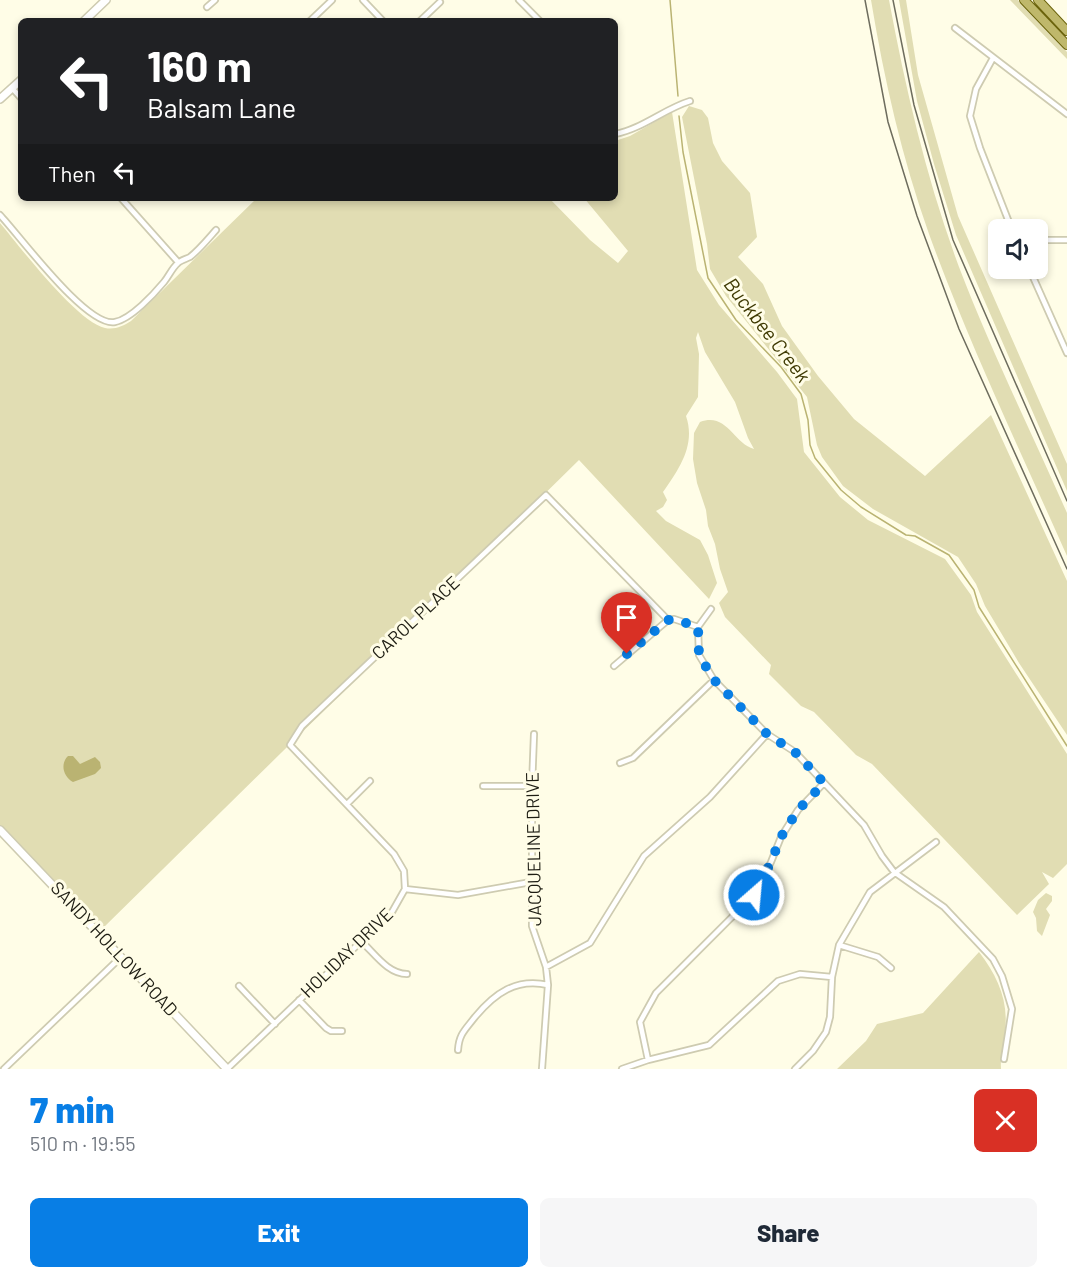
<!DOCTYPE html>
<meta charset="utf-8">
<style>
body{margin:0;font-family:Barlow,sans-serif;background:#f6f6f7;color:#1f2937;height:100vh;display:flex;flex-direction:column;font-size:22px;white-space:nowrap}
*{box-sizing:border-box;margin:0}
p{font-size:20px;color:#747a83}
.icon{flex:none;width:33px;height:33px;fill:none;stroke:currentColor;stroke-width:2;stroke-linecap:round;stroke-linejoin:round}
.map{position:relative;height:1069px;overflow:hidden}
.details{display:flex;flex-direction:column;background:#fff;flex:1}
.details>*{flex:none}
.banner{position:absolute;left:18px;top:18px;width:600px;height:183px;border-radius:9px;box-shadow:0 3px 9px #0003;background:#202124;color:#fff;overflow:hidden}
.buttons{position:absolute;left:988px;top:219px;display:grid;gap:12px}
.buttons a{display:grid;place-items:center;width:60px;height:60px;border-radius:9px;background:#fff;box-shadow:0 3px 9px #0003;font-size:30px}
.pin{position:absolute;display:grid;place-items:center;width:51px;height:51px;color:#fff;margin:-62px -26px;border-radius:50% 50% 50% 0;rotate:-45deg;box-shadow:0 0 6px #0007}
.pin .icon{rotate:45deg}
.me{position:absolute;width:66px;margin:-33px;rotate:27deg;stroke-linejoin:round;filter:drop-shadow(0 0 4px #0008)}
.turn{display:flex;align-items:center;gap:21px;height:126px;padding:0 30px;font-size:27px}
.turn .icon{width:78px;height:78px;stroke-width:2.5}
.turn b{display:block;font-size:42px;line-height:51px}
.then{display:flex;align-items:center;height:57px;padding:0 30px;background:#0003;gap:12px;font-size:22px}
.round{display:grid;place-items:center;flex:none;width:63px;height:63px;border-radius:9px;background:#f6f6f7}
.summary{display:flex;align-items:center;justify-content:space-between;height:102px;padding:0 30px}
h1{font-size:36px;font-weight:800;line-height:45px;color:#087ee5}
.action{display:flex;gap:12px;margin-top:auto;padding:12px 30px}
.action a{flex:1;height:69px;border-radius:9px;background:#087ee5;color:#fff;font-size:24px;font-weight:800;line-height:69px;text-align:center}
.action a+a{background:#f6f6f7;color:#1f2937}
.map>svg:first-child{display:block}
</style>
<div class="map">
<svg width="1067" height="1069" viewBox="0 0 1067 1069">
<rect width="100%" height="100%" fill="#fffde7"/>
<path fill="#e1ddb3" d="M871 0H889C906 91 927 181 959 267 991 351 1031 431 1067 513V556C1020 450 969 344 929 234 902 158 884 79 871 0Z
M899 0H906L918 75 958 216 1067 464V491L956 235 934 164 917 101Z
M1010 0H1018L1067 52V59Z
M689 106 702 110 708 118 713 143 722 161 750 193 757 237 738 257 763 284 782 326 818 376 854 419 925 476 991 415 1067 581V735L1019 663 985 606 976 584 958 557 873 509 843 486 822 457 817 445 807 397 726 296 710 269 707 244 682 117Z
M672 112 697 270 719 305 777 372 797 399 804 452 840 497 868 520 945 559 971 595 977 612 1067 754V864L1053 878 1042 872 1049 884 1017 915 872 764 856 755 814 712 801 706 769 674 771 665 725 617 719 603 728 592 720 569 715 544 708 526 706 510 697 483 693 459 694 433 700 422C727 412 733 443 754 449L748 438 735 402 705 352 698 332 696 338 699 354 698 397 686 416C696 445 679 469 663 492L667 500 663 507 656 511 666 521 700 540 708 555 717 583 709 599 579 460 101 930 0 826V223C20 247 77 322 105 328 115 330 123 326 131 321L257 198H549L590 240 618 263 628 251 584 198H615V141L630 136Z
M1046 893 1052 896V901L1046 909 1050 915 1042 936 1037 931 1036 918 1033 912 1038 900Z
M979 952C997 975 1009 1001 1005 1031 1004 1044 1000 1056 1001 1069H837L866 1041 877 1024 923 1013Z"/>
<path fill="#bab372" d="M68 756H73L80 764 95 757 100 762 101 768 95 774 73 782C63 776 60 764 68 756Z"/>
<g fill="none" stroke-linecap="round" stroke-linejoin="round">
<path stroke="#bab372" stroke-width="1.5" d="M670 0 678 96
M679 116 683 152 708 278 736 320 781 367 801 394 808 420 810 445 815 458 841 490 861 507 906 535 915 536 949 555 974 590 979 607 1067 746"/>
<g stroke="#cecbb1" stroke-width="8">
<path id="street" d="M363 0 383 21
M519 0 540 21
M207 7 215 0
M310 21 332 0
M420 21 440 2
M955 28 1067 114
M993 58 976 89 970 116 980 148 1012 230
M12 88 21 98
M615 134C642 129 664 109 690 101
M121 198 178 262
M0 215C20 236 87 328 115 322 131 319 154 294 164 282 169 276 172 268 178 263 181 260 186 259 190 257 199 250 208 239 216 230
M1038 242 1044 240H1067
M1029 268 1067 353
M711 609 698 627 699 655 714 680 767 734 795 752 864 825 882 856 894 872 944 907 993 959 1002 976 1012 1009 1004 1059
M614 666 668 620 674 619 698 627
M534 734 532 786V926L546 967 548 985 542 1069
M620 763 633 758 714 680
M483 786H532
M347 804 370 781
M405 889 458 895 531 882
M362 942C375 954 388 974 407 974
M839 945 878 957 891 968
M546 967 590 943 644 856 710 797 767 734
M239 986 275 1024
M299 1000 326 1028 331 1031H342
M458 1050C459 1034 465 1030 475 1017 495 993 516 978 548 985
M648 1060 640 1022 656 993 754 895 771 862 781 837 798 810 824 783
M4 1069 121 957
M227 1069 392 912 405 889 404 871 394 854 290 745 302 726 546 495 668 620
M622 1069 648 1060 709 1045 778 981 800 974 832 977
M795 1069 813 1051 826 1032 830 1017 832 977 839 945 870 892 936 842"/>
</g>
<g stroke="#cecbb1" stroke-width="10">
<path id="secondary" d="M84 21 106 0
M0 99 21 80
M0 830 227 1069"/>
</g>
<g stroke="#6b630c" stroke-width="10">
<path id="primary" d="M1024 0 1067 45
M1038 0 1067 31"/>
</g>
<use href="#street" stroke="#fff" stroke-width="4.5"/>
<use href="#secondary" stroke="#fff" stroke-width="7"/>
<use href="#primary" stroke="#bfb86b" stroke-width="8"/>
<path stroke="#6e6d5e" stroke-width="1.5" d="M865 0 888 122 917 216 959 329 1067 569
M893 0 914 105 953 240 1067 501"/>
</g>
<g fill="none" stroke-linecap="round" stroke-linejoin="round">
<path stroke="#087ee5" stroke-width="10" stroke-dasharray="0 18" d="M627 654 668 620 674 619 698 627 699 655 714 680 767 734 795 752 824 783 798 810 781 837 771 862 754 895"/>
</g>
<g text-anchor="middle" stroke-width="6" stroke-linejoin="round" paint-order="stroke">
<g font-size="18" fill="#1e1d13" stroke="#fffde7">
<text transform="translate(416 618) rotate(-43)" y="6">CAROL PLACE</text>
<text transform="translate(534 849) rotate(-91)" y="6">JACQUELINE DRIVE</text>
<text transform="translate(114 949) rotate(47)" y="6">SANDY HOLLOW ROAD</text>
<text transform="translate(347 953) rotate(-44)" y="6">HOLIDAY DRIVE</text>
</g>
<g font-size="20" font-style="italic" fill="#3f3a03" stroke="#fffde7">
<text transform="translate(767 330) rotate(52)" y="7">Buckbee Creek</text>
</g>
</g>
</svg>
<div class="buttons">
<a><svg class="icon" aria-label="sound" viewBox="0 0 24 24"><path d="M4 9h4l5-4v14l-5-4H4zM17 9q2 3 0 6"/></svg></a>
</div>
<div class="pin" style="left:627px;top:654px;background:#d93025"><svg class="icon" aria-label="arrive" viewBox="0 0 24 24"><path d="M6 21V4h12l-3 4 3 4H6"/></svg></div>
<svg class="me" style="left:754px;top:895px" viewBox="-20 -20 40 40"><circle r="17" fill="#087ee5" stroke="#fff" stroke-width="3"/><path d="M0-11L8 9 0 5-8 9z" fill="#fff"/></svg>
<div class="banner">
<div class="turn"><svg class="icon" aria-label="left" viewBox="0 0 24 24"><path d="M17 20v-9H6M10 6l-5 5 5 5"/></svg><div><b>160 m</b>Balsam Lane</div></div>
<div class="then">Then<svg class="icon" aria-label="left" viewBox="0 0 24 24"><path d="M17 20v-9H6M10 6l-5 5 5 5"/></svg></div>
</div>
</div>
<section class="details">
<div class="summary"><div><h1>7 min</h1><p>510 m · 19:55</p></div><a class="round" style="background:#d93025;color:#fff"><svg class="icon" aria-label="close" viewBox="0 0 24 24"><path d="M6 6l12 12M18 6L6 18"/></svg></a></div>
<div class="action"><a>Exit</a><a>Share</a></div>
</section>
